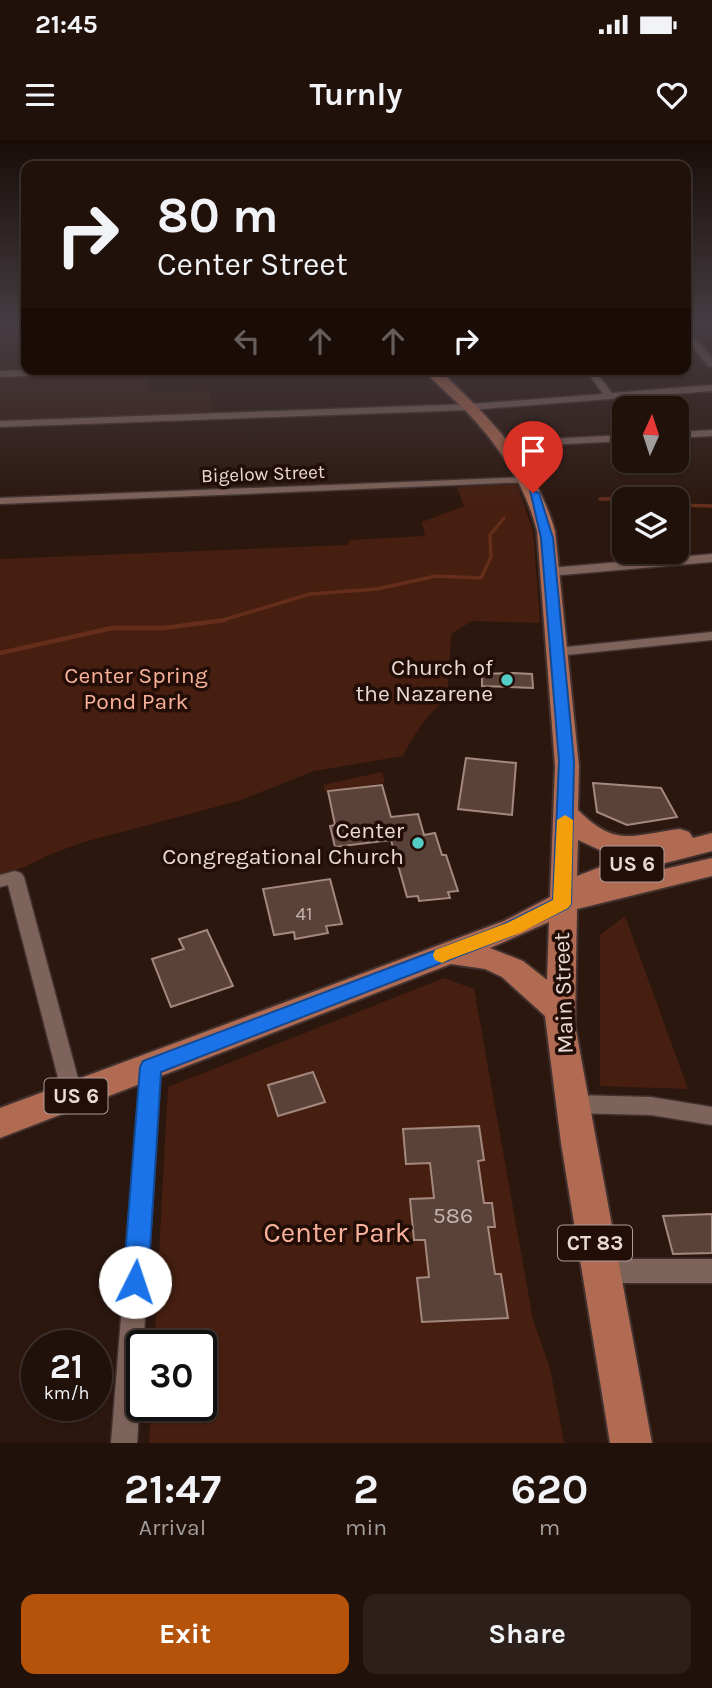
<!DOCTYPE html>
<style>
body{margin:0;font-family:Karla,sans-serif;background:#2d1f19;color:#f1f3f6;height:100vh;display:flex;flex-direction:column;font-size:26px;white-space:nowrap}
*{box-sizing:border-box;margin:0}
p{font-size:23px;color:#a29d9d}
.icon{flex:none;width:38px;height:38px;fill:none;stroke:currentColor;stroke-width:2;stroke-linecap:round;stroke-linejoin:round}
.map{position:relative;height:1303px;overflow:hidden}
.side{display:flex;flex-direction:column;background:#21110b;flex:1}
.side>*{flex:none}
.guide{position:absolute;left:21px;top:21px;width:670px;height:214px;border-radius:14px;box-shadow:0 2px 5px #0004,0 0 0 2px #3e312c;background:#21110b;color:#f1f3f6;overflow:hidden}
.needle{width:46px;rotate:3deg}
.fabs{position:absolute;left:612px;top:256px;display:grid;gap:14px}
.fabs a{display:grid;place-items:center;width:77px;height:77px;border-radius:14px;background:#21110b;box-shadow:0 2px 5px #0004,0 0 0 2px #3e312c;font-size:35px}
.speed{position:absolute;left:21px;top:1190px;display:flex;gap:14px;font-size:35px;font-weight:700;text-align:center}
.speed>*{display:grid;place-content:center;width:91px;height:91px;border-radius:50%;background:#21110b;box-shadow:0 2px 5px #0004,0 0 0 2px #3e312c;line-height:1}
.speed small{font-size:18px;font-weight:400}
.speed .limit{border:4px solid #111;border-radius:10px;background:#fff;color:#111}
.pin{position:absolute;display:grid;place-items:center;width:60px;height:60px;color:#fff;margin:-72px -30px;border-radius:50% 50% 50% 0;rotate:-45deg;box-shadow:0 0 7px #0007}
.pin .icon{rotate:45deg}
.me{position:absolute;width:77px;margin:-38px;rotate:4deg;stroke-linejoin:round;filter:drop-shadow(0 0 5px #0008)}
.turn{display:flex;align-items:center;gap:24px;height:147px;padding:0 21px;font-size:32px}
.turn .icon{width:91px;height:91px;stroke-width:2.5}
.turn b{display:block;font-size:49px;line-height:60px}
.lanes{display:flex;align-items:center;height:66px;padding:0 21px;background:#0003;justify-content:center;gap:35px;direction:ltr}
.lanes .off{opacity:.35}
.eta{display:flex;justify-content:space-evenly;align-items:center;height:119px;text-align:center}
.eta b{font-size:42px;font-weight:700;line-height:49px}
.primary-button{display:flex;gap:14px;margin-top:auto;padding:14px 21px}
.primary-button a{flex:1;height:80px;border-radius:14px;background:#b45309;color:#fff;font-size:28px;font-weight:700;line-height:80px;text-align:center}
.primary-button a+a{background:#2d1f19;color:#f1f3f6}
.status{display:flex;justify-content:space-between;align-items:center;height:49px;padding:0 35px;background:#21110b;direction:ltr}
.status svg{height:19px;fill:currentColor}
header{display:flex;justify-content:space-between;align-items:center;height:91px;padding:0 21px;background:#21110b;font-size:32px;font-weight:700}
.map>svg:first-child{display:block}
</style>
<div class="status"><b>21:45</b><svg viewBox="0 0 49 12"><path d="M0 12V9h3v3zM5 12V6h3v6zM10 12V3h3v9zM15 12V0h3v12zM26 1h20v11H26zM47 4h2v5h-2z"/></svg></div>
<header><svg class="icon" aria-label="menu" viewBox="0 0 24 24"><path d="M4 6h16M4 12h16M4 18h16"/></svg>Turnly<svg class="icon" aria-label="heart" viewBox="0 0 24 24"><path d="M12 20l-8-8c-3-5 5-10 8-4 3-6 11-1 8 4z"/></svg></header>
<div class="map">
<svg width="712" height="1303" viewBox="0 0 712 1303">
<rect width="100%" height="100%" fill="#2c170f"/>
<path fill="#391d14" d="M0 184H26V229H149L147 253 210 250 213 274 0 281Z"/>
<path fill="#461f11" d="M517 344 533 391 540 483 472 481 451 494 448 549 471 551C437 555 418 588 403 616L314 631 238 661 84 702 51 714 25 727 0 734V419L347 405 350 400 425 396 422 382 464 366 457 347Z
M382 632 385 643 325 652 323 645Z
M625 776 688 949 600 946V795Z
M444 838 474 849 533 1180 550 1228 564 1303H149L151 1265H201V1206H154L168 947Z"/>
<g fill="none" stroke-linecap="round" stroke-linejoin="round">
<path stroke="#642e1b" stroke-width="3.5" d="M600 359H625
M677 365 712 366
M220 481 310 454 377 449 436 436 481 438 491 417 490 395 504 378"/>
<path stroke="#642e1b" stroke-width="4.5" d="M0 513 112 488H164L225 480"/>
</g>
<path fill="#5a4239" stroke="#a4887e" stroke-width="2" d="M513 533 532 534 533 548 482 546V534Z
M466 618 516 623 512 675 458 669Z
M593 643 661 648 677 677 627 685 597 672Z
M382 645 391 677 418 674 424 695 435 693 442 715H446L458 751 448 752 450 758 419 761 418 756 407 757 391 700 335 707 330 686 335 685 328 651Z
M330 739 342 784 326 786 328 793 295 799 294 792 274 795 263 749Z
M207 790 233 846 171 867 152 819 184 809 179 799Z
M313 932 325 962 278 976 268 945Z
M479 986 484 1020 478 1021 484 1063H492L495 1087H488L495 1134H501L508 1178 422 1182 417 1138 429 1137 425 1100H414L410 1059 434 1058 430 1023 406 1024 403 989Z
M712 1074V1113L673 1114 663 1076Z"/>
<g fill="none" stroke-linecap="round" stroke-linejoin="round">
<g stroke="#42322f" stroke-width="3">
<path id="minor" d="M55 229H134L130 232 0 237V231Z
M585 229H594L612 253 712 245V251L470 270 0 287V281L470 264 603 254Z
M712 290V296L677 298V292Z
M625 295V301L506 307 501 304 506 301Z
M527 337 532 340 531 342 0 364V358Z
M712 414V422L550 436 544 432 550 428Z
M712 492V500L557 516 550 512 557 508Z
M15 731 21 733 24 737 83 957 80 963 73 966 66 963 63 957 8 745 0 747V735Z
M151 918 158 921 161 927 137 1303H111L141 927 144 921Z
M571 955 651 957 712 967V985L651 975 571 973 564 970 561 964 564 958Z
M600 1119H712V1143H600L592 1139 588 1131 592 1123Z"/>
</g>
<g stroke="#42322f" stroke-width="4">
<path id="tertiary" d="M686 189 712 217V227L708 226 686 198Z"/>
</g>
<g stroke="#42322f" stroke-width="4">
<path id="primary" d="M423 229H438C489 277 535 322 555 391L579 626 578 670C616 708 632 695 680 689L689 692 693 698 712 693V711L654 726 617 740 712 718V736L577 769 575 885 652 1303H610L561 1003 545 876 502 837 485 829 451 824 0 998V968L504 781 550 757 555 626 537 391C524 341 498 304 462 267 449 255 435 243 423 229ZM578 700 602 711 637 713 577 736ZM549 782 547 840 523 821 490 808Z"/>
</g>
<use href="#minor" fill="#7e635a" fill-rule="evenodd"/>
<use href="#tertiary" fill="#7e635a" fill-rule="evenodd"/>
<use href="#primary" fill="#b06b52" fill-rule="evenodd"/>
</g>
<linearGradient id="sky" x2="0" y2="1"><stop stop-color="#180d08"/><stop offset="0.5" stop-color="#453c42"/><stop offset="1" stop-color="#453c42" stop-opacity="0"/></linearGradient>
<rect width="712" height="366" fill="url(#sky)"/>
<path fill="#1a73e8" stroke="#114b97" stroke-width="2" d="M530 350 539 353 553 398 574 621 571 764 568 768 513 795 161 932 148 1142 144 1150 135 1154 127 1150 123 1142 140 927 143 921 500 786 553 760 559 621 541 398Z"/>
<path fill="#f59e0b" d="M565 675 573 680 571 764 568 768 520 793 448 820 442 823 435 820 433 815 435 810 507 783 553 760 557 680Z"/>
<g fill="#54cdc6" stroke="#220d07" stroke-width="2.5">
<circle cx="507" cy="540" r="7"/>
<circle cx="418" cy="703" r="7"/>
</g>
<g text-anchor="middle" stroke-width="7" stroke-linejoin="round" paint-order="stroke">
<g font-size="19" fill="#eadad5" stroke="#220d07">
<text transform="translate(263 333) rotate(-2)" y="7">Bigelow Street</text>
</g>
<g font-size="19" fill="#c6b4ae">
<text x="304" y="780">41</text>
</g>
<g fill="#220d07" stroke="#ae9c97" stroke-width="2">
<rect x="600.5" y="706.5" width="63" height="35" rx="5"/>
<rect x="44.5" y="938.5" width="63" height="35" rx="5"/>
<rect x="558" y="1085.5" width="74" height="35" rx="5"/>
</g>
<g font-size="21" font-weight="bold" fill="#eadad5">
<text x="632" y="731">US 6</text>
<text x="76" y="963">US 6</text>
<text x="595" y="1110">CT 83</text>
</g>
<g font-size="23" fill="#eadad5" stroke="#220d07" text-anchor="end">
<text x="493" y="535">Church of<tspan x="493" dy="26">the Nazarene</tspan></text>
<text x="404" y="698">Center<tspan x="404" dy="26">Congregational Church</tspan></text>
</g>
<g font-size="23" fill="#f9b299" stroke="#220d07">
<text x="136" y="543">Center Spring<tspan x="136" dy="26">Pond Park</tspan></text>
</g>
<g font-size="23" fill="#eadad5" stroke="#220d07">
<text transform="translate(563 853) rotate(-92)" y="8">Main Street</text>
</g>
<g font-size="23" fill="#c6b4ae">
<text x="453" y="1083">586</text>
</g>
<g font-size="28" fill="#f9b299" stroke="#220d07">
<text x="337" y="1102">Center Park</text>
</g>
</g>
</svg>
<div class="fabs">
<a><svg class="needle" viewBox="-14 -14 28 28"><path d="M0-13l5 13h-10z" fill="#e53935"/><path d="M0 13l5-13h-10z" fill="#a29d9d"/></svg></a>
<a><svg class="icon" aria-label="layers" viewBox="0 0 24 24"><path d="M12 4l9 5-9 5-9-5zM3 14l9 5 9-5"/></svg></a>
</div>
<div class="speed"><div>21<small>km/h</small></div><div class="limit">30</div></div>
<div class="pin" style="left:533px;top:353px;background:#d93025"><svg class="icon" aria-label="arrive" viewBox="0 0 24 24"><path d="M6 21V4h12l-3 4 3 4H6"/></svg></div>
<svg class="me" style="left:135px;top:1142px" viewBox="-20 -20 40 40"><circle r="19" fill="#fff"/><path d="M0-13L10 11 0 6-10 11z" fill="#1a73e8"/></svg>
<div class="guide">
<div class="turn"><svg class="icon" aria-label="right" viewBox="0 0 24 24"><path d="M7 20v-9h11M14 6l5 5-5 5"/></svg><div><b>80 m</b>Center Street</div></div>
<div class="lanes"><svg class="icon off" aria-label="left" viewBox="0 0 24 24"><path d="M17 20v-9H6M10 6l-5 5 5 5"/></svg><svg class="icon off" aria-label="ahead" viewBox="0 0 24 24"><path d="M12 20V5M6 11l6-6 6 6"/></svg><svg class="icon off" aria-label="ahead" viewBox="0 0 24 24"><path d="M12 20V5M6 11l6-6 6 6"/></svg><svg class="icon" aria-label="right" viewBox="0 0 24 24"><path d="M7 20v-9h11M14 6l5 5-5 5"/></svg></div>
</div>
</div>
<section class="side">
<div class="eta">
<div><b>21:47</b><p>Arrival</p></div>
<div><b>2</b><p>min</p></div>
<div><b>620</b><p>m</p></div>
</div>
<div class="primary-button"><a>Exit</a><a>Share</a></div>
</section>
